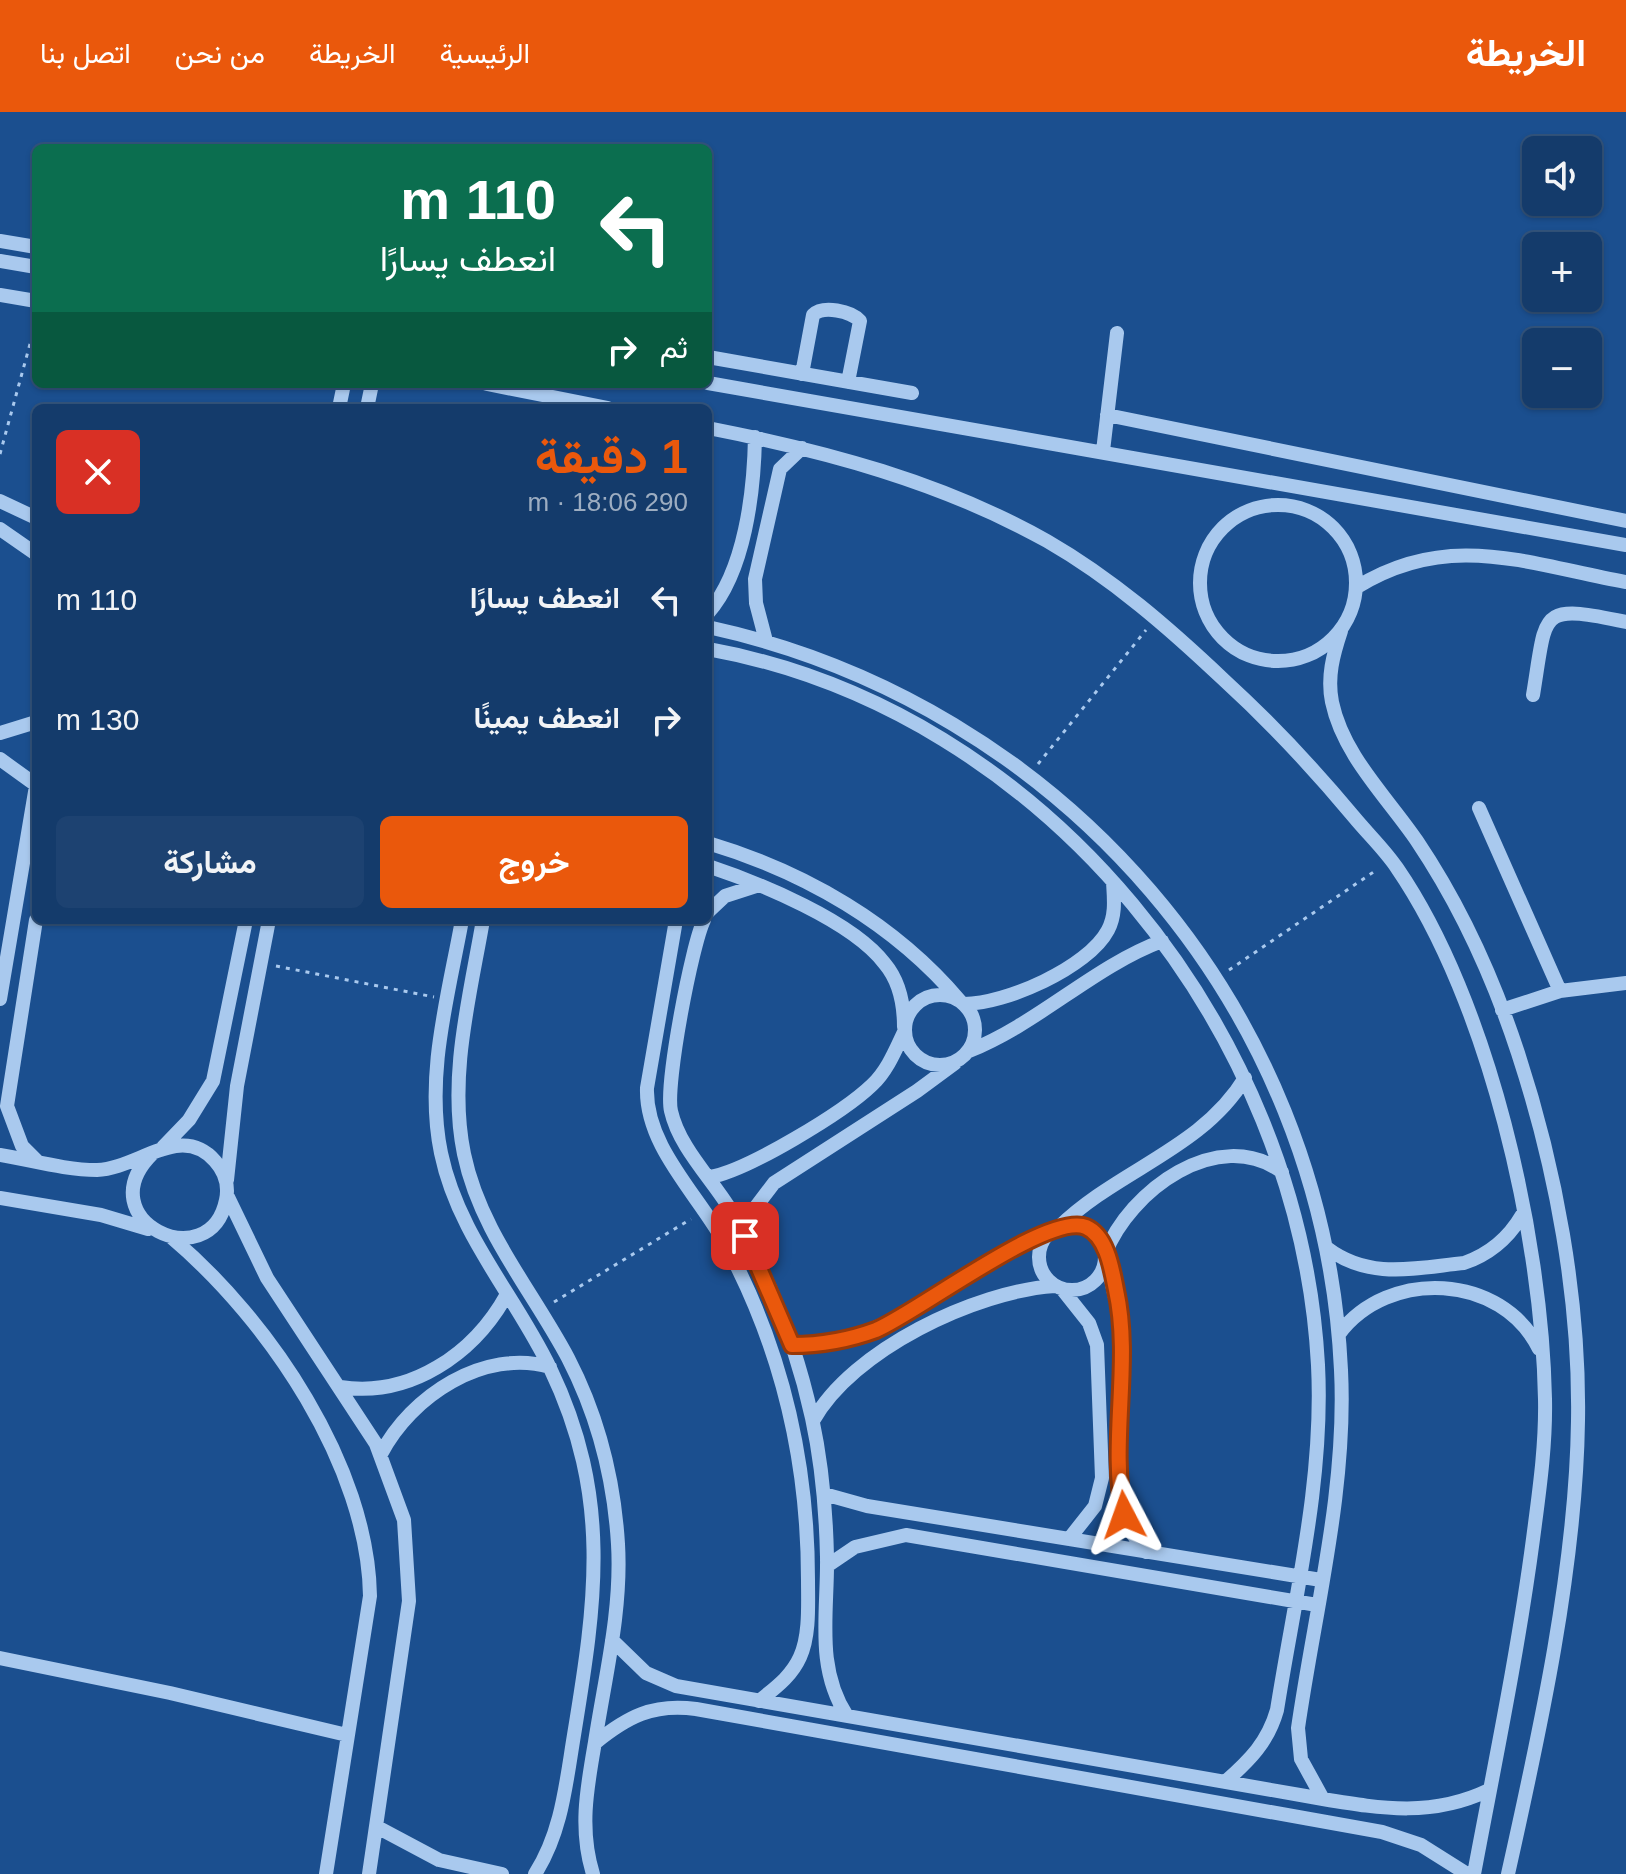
<!DOCTYPE html>
<html lang="ar">
<meta charset="utf-8">
<style>
body{margin:0;font-family:Arial,Vazirmatn,sans-serif;background:#1d4271;color:#f1f3f6;direction:rtl;height:100vh;display:flex;flex-direction:column;font-size:30px;white-space:nowrap}
*{box-sizing:border-box;margin:0}
p{font-size:26px;color:#9dadc1}
.icon{flex:none;width:44px;height:44px;fill:none;stroke:currentColor;stroke-width:2;stroke-linecap:round;stroke-linejoin:round}
.map{position:relative;flex:1;overflow:hidden;direction:ltr}
.details{position:absolute;left:32px;top:292px;width:680px;height:520px;display:flex;flex-direction:column;background:#143b6b;border-radius:12px;box-shadow:0 2px 6px #0004,0 0 0 2px #33557e;direction:rtl}
.details>*{flex:none}
.hud{position:absolute;left:32px;top:32px;width:680px;height:244px;border-radius:12px;box-shadow:0 2px 6px #0004,0 0 0 2px #33557e;direction:rtl;background:#0b6e4f;color:#fff;overflow:hidden}
.buttons{position:absolute;left:1522px;top:24px;display:grid;gap:16px}
.buttons a{display:grid;place-items:center;width:80px;height:80px;border-radius:12px;background:#143b6b;box-shadow:0 2px 6px #0004,0 0 0 2px #33557e;font-size:40px}
.pin{position:absolute;display:grid;place-items:center;width:68px;height:68px;color:#fff;margin:-34px;border-radius:16px;box-shadow:0 4px 12px #0006}
.me{position:absolute;width:88px;margin:-44px;rotate:356deg;stroke-linejoin:round;filter:drop-shadow(0 0 6px #0008)}
.turn{display:flex;align-items:center;gap:28px;height:168px;padding:0 24px;font-size:36px}
.turn .icon{width:104px;height:104px;stroke-width:2.5}
.turn b{display:block;font-size:56px;line-height:68px}
.then{display:flex;align-items:center;height:76px;padding:0 24px;background:#0003;gap:16px;font-size:30px}
.round{display:grid;place-items:center;flex:none;width:84px;height:84px;border-radius:12px;background:#1d4271}
.head{display:flex;align-items:center;justify-content:space-between;height:136px;padding:0 24px}
h1{font-size:48px;font-weight:700;line-height:60px;color:#ea580c}
.action{display:flex;gap:16px;margin-top:auto;padding:16px 24px}
.action a{flex:1;height:92px;border-radius:12px;background:#ea580c;color:#fff;font-size:32px;font-weight:700;line-height:92px;text-align:center}
.action a+a{background:#1d4271;color:#f1f3f6}
ul{padding:0;list-style:none}
li{display:flex;align-items:center;gap:24px;height:120px;padding:0 24px}
li div{flex:1}
li b{display:block;font-size:30px}
li em{font-style:normal}
header{display:flex;align-items:center;gap:48px;box-sizing:border-box;height:112px;padding:0 40px;background:#ea580c;color:#fff}
header strong{font-size:38px}
nav{display:flex;gap:44px;margin-inline-start:auto;font-size:28px}
.map>svg:first-child{display:block}
</style>
<header>
<strong>الخريطة</strong>
<nav><a>الرئيسية</a><a>الخريطة</a><a>من نحن</a><a>اتصل بنا</a></nav>
</header>
<div class="map">
<svg width="1626" height="1762" viewBox="0 0 1626 1762">
<rect width="100%" height="100%" fill="#1b4f8f"/>
<g fill="none" stroke-linecap="round" stroke-linejoin="round">
<path stroke="#a9c9ee" stroke-width="3" stroke-dasharray="4 6" stroke-linecap="butt" d="M0 342 36 210
M1038 652 1146 518
M276 854 434 885
M1229 858 1378 757
M554 1190 691 1107"/>
<path stroke="#a9c9ee" stroke-width="14" d="M0 129 36 135
M0 149 36 155
M0 183 36 189
M708 245 912 281
M802 262 813 203C823 193 851 199 860 209L848 270
M708 271 1626 433
M487 272 608 296
M339 296 344 272
M367 296 372 272
M1107 303 1626 409
M708 316C825 339 942 370 1047 429 1113 467 1169 516 1224 568 1271 611 1314 657 1354 705 1368 722 1385 738 1397 756 1489 890 1542 1125 1545 1287 1546 1334 1539 1381 1533 1427 1518 1540 1495 1650 1474 1762
M1103 339 1117 221
M0 389 36 406
M1200 471a78 78 0 1 1 156 0a78 78 0 1 1-156 0Z
M0 417 36 442
M1357 475C1449 418 1527 452 1626 470
M708 501C745 459 754 380 755 325
M708 515C1061 592 1324 894 1341 1258 1347 1377 1315 1498 1298 1616L1301 1647 1323 1687
M1341 519C1333 543 1327 565 1332 590 1343 643 1387 685 1417 729 1460 793 1494 868 1518 941 1556 1057 1580 1187 1578 1309 1576 1455 1540 1619 1508 1762
M766 529 756 491 755 467 780 357 802 336
M708 537C1045 598 1300 918 1318 1253 1324 1368 1295 1484 1277 1598 1268 1630 1250 1648 1225 1670
M1533 583C1547 499 1537 491 1626 510
M0 621 36 610
M0 647 36 673
M1479 696 1560 879 1626 871
M708 731C805 760 895 812 960 889
M708 754C759 771 853 809 885 852 900 870 904 892 904 915
M708 800 725 784 759 773
M36 808 7 994 22 1034 37 1049
M462 808C448 885 425 964 441 1041 458 1123 515 1183 550 1256 612 1385 596 1489 574 1623 566 1671 562 1720 535 1762
M483 808C470 884 448 965 464 1042 480 1119 532 1178 568 1246 598 1304 614 1367 618 1432 622 1498 605 1565 595 1630 587 1676 579 1717 593 1762
M676 808 647 976C645 1035 700 1084 727 1135 782 1238 808 1352 808 1468 808 1492 810 1523 800 1545 791 1565 775 1576 759 1589
M704 808C692 832 665 973 671 999 679 1035 711 1066 730 1097 768 1162 796 1232 812 1306 822 1352 826 1398 827 1445 828 1500 815 1555 847 1604
M905 918a35 35 0 1 1 70 0a35 35 0 1 1-70 0Z
M0 887 36 674
M964 892C1005 892 1088 856 1108 818 1116 803 1114 787 1113 770
M1502 898 1560 879
M969 939C1039 911 1093 855 1162 829
M163 1035 189 1008 213 969 246 808
M0 1043C31 1048 65 1058 97 1058 137 1057 181 1010 215 1049 225 1060 229 1074 226 1088 210 1167 86 1108 152 1042
M710 1065C747 1059 844 1000 872 973 887 959 895 939 904 920
M227 1068 237 974 269 808
M227 1083 267 1166 376 1332 404 1408 409 1489 369 1762
M0 1086 101 1103 148 1117
M1039 1145a33 33 0 1 1 66 0a33 33 0 1 1-66 0Z
M1059 1115C1117 1058 1202 1037 1245 966
M745 1124 755 1096 774 1071 917 979 955 951
M172 1126C269 1208 368 1354 370 1484L326 1762
M1327 1136C1369 1168 1415 1156 1464 1151 1490 1142 1508 1127 1522 1103
M1105 1142C1129 1079 1218 1013 1282 1060
M1106 1145 1120 1208 1121 1389 1129 1417 1146 1440
M1062 1177 1089 1211 1097 1233 1102 1366 1095 1394 1069 1427
M1339 1222C1388 1156 1502 1161 1539 1237
M792 1233C891 1234 961 1156 1049 1122
M340 1275C410 1286 474 1242 507 1182
M813 1309C852 1238 976 1179 1055 1174
M381 1342C411 1284 484 1236 550 1255
M824 1382 867 1394 1321 1468
M827 1454 855 1435 906 1423 1317 1493
M612 1528 646 1561 676 1574 1323 1687C1383 1697 1433 1705 1489 1678
M0 1546 170 1581 347 1623
M595 1631C627 1605 653 1591 696 1597L1382 1720 1421 1733 1467 1762
M377 1715 439 1748 502 1762"/>
</g>
<g fill="none" stroke-linecap="round" stroke-linejoin="round">
<g stroke="#983908" stroke-width="20">
<path id="route" d="M745 1124 792 1233C821 1233 849 1228 876 1218 917 1201 1049 1099 1086 1115 1107 1124 1112 1158 1116 1178 1132 1251 1109 1330 1124 1403"/>
</g>
<use href="#route" stroke="#ea580c" stroke-width="14"/>
</g>
</svg>
<div class="buttons">
<a><svg class="icon" aria-label="sound" viewBox="0 0 24 24"><path d="M4 9h4l5-4v14l-5-4H4zM17 9q2 3 0 6"/></svg></a>
<a>+</a>
<a>−</a>
</div>
<div class="pin" style="left:745px;top:1124px;background:#d93025"><svg class="icon" aria-label="arrive" viewBox="0 0 24 24"><path d="M6 21V4h12l-3 4 3 4H6"/></svg></div>
<svg class="me" style="left:1124px;top:1403px" viewBox="-20 -20 40 40"><path d="M0-17L14 15 0 8-14 15z" fill="#ea580c" stroke="#fff" stroke-width="4"/></svg>
<div class="hud">
<div class="turn"><svg class="icon" aria-label="left" viewBox="0 0 24 24"><path d="M17 20v-9H6M10 6l-5 5 5 5"/></svg><div><b>110 m</b>انعطف يسارًا</div></div>
<div class="then">ثم<svg class="icon" aria-label="right" viewBox="0 0 24 24"><path d="M7 20v-9h11M14 6l5 5-5 5"/></svg></div>
</div>
<section class="details">
<div class="head"><div><h1>1 دقيقة</h1><p>290 m · 18:06</p></div><a class="round" style="background:#d93025;color:#fff"><svg class="icon" aria-label="close" viewBox="0 0 24 24"><path d="M6 6l12 12M18 6L6 18"/></svg></a></div>
<ul>
<li><svg class="icon" aria-label="left" viewBox="0 0 24 24"><path d="M17 20v-9H6M10 6l-5 5 5 5"/></svg><div><b>انعطف يسارًا</b></div><em>110 m</em></li>
<li><svg class="icon" aria-label="right" viewBox="0 0 24 24"><path d="M7 20v-9h11M14 6l5 5-5 5"/></svg><div><b>انعطف يمينًا</b></div><em>130 m</em></li>
</ul>
<div class="action"><a>خروج</a><a>مشاركة</a></div>
</section>
</div>
